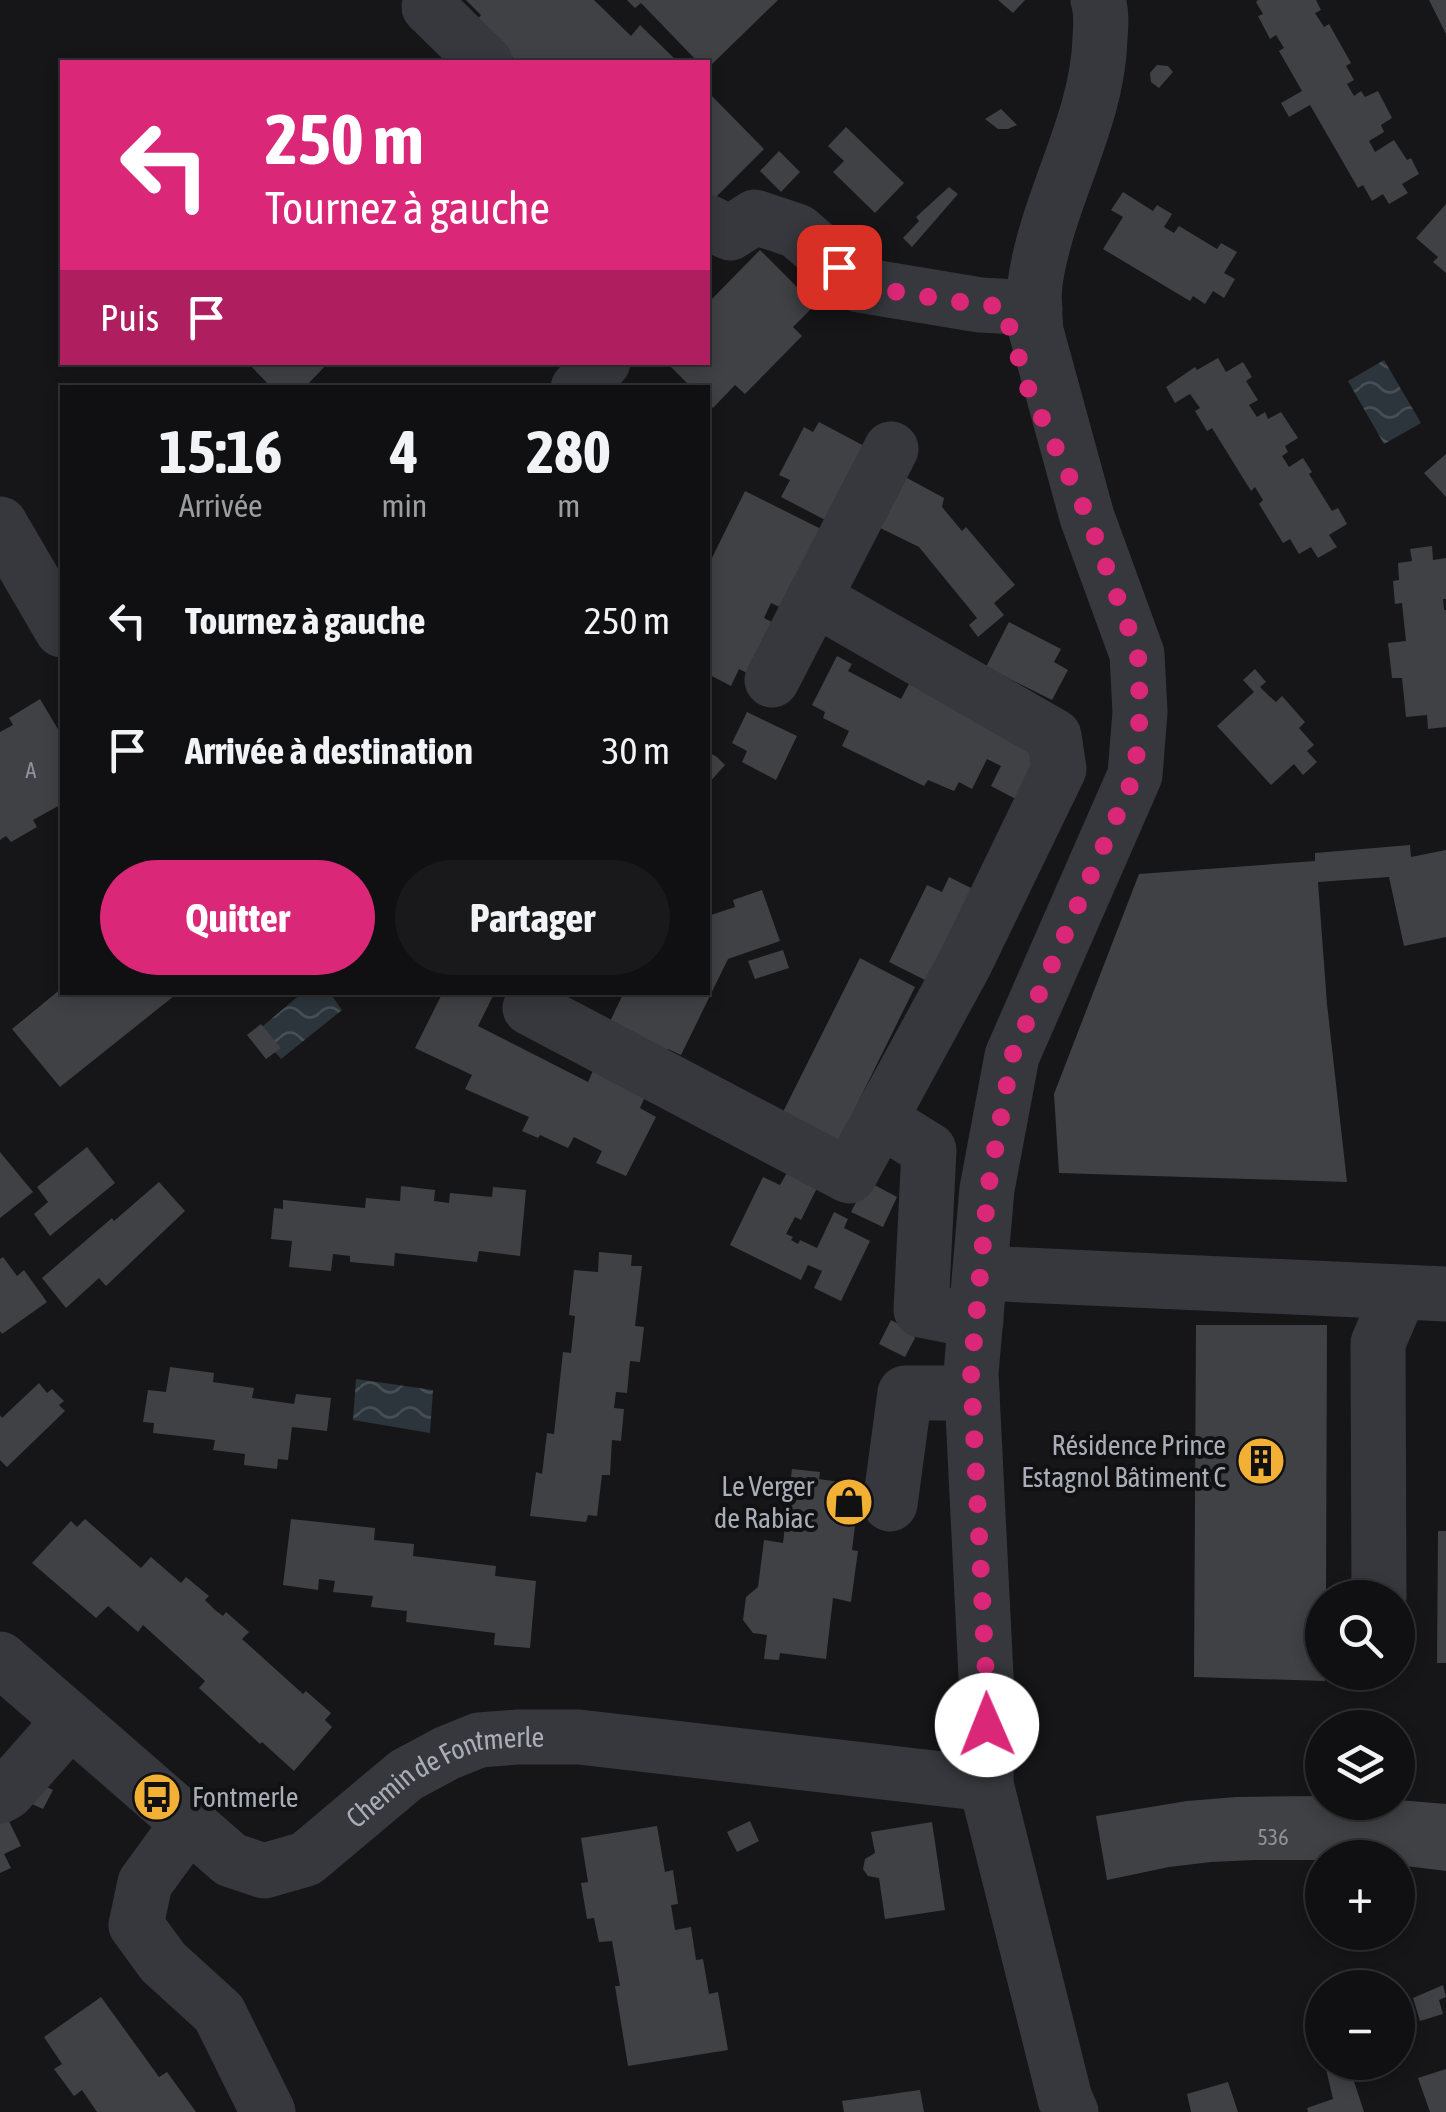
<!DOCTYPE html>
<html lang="fr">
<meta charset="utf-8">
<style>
body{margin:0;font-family:"Asap Condensed",sans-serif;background:#19191b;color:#f1f3f6;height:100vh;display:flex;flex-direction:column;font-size:38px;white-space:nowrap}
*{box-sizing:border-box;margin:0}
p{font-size:32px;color:#9c9d9f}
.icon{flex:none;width:55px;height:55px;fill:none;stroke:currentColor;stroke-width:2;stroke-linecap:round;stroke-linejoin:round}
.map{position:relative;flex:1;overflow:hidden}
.side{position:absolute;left:60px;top:385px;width:650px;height:610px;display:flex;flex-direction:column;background:#101012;border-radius:0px;box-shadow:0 5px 15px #0003,0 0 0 2px #303032}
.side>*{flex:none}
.guide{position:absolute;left:60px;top:60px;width:650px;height:305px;border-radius:0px;box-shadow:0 5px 15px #0003,0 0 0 2px #303032;background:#db2777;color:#fff;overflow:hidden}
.fabs{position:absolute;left:1305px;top:1580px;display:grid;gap:20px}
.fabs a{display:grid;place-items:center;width:110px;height:110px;border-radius:50%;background:#101012;box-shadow:0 5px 15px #0003,0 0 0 2px #303032;font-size:50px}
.pin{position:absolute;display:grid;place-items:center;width:85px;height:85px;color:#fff;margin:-42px;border-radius:20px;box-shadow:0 5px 15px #0006}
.me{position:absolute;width:110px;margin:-55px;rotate:359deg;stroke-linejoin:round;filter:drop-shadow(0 0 8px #0008)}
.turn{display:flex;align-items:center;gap:35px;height:210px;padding:0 40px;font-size:45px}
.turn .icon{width:130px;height:130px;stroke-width:2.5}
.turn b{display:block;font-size:70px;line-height:85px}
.then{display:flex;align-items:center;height:95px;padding:0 40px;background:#0003;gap:20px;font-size:38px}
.eta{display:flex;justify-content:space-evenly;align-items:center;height:170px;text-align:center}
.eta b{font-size:60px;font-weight:700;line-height:70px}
.cta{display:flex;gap:20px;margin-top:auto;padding:20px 40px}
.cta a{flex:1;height:115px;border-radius:60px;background:#db2777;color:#fff;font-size:40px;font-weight:700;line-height:115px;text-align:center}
.cta a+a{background:#19191b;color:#f1f3f6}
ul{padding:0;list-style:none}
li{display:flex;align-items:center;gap:30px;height:130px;padding:0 40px}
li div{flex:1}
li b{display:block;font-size:38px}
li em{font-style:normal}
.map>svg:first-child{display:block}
</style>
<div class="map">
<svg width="1446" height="2112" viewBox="0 0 1446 2112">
<defs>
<pattern id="water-waves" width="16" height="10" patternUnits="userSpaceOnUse" patternTransform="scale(2.5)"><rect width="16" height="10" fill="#2c353c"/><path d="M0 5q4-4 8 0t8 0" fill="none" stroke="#485056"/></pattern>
</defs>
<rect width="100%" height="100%" fill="#161618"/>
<path fill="url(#water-waves)" d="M1384 360 1421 423 1384 444 1348 381Z
M302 993H330L342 1010 281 1059 257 1031Z
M356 1379 433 1390 430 1433 353 1420Z"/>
<path fill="#404145" d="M466 0H594L631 36 640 25 678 62H517L476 21 481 15Z
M627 0H778L708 68V62H698L641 3 635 8Z
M998 0H1025L1013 13Z
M1258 0H1316L1321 10 1315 13 1324 27 1329 24 1351 63 1346 66 1354 80 1347 84 1354 96 1361 91 1365 97 1378 91 1392 118 1381 125 1384 132 1369 141 1375 152 1394 140 1407 160 1411 158 1419 174 1402 184 1408 193 1389 204 1383 194 1372 201 1363 185 1358 188 1310 105 1289 117 1281 103 1302 91 1279 51 1284 48 1276 35 1270 39 1258 16 1263 14 1256 2Z
M1429 0H1446V34Z
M1157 65 1168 66 1173 72 1159 88 1151 82 1150 73Z
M708 92 764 149 708 205Z
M1001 109 1017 125 1008 129H998L985 119Z
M846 127 904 183 875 213 833 172 844 161 828 146Z
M779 151 800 172 781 192 760 171Z
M949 187 958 194 912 247 903 238 919 221 916 217Z
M1123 192 1153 211 1157 205 1172 214 1164 227 1174 233 1179 226 1217 249 1221 243 1237 252 1224 273 1235 279 1224 298 1213 291 1205 304 1193 296 1190 301 1103 249 1123 217 1111 210Z
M1446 204V273L1433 262 1438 257 1416 238Z
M760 250 815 305 793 327 802 336 745 394 735 385 713 408 708 403V388H692L666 362H708V303Z
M1218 358 1226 372 1243 362 1252 377 1246 381 1258 400 1249 405 1257 417 1265 412 1268 419 1281 412 1298 438 1285 446 1288 452 1282 456 1289 467 1303 458 1312 472 1309 474 1332 511 1338 508 1347 524 1329 535 1337 547 1318 558 1311 547 1299 554 1290 539 1283 543 1259 504 1263 500 1255 487 1251 491 1212 428 1207 431 1195 411 1200 408 1190 394 1175 403 1166 387 1195 367 1197 370Z
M247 362H329L304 388H272Z
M819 422 866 447 829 522 781 497 790 480 779 475 804 427 813 432Z
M1446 454V497L1424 473Z
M896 472 944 498 942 507 962 531 966 527 1015 585 994 603 1004 615 978 637 969 625 977 618 919 547 870 523Z
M745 491 825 531 786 610 771 603 764 618 778 625 753 676 739 669 731 686 708 674V583L712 573 708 571V566Z
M1432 546 1433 560 1446 558V599H1443L1444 610H1446V727L1428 729 1427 715 1406 717 1402 678H1392L1388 643 1406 641 1402 603 1395 604 1393 581 1399 580 1398 563 1412 561 1410 549Z
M1009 622 1061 649 1054 662 1068 670 1052 700 986 667Z
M837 656 852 664 848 671 901 699 910 682 1040 747 1025 804 991 786 1001 766 987 759 972 789 959 782 954 791 928 780 924 786 842 746 849 731 823 718 825 712 812 705Z
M1255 669 1266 682 1260 687 1269 696 1276 702 1282 696 1305 722 1299 728 1314 745 1307 751 1317 762 1303 775 1294 764 1271 785 1217 726 1254 692 1243 680Z
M40 699 62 736V804L33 820 37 827 11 842 6 836 0 840V732L13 725 9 718Z
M747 712 797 736 776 780 742 762 747 751 732 743Z
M708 752 717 757 725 765 708 784Z
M1410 845 1411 857 1446 850V937L1404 946 1389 877 1318 882 1327 1004 1347 1182 1059 1173 1054 1094 1139 874 1315 861V853Z
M949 877 981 893 935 985 889 962 927 885 942 892Z
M762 890 780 941 728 959 681 1055 668 1049 663 1060 606 1030 624 992H708V916L735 907 733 900Z
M783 950 789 968 755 979 748 961Z
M860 958 915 987 836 1147 780 1118Z
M62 988V992H179L60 1087 12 1029Z
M443 992H495L478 1026 588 1082 595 1066 647 1092 640 1108 656 1117 626 1176 596 1163 602 1151 574 1137 568 1148 540 1135 538 1138 522 1131 529 1117 465 1089 472 1075 415 1048Z
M261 1024 281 1048 266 1059 247 1035Z
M87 1147 115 1183 50 1236 34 1214 48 1202 37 1187Z
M0 1152 33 1192 0 1218Z
M788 1171 818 1186 801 1220 795 1217 786 1234 793 1237 791 1240 798 1244 800 1240 817 1248 834 1212 848 1219 844 1228 870 1241 841 1301 814 1288 822 1271 808 1265 801 1280 730 1245 763 1177 780 1185Z
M867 1181 897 1197 883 1227 851 1212Z
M159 1182 185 1211 106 1286 99 1278 66 1308 42 1278 112 1218 114 1221Z
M401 1186 435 1190 434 1201 449 1203 450 1193 492 1197 493 1187 526 1190 520 1256 479 1251 477 1262 395 1253 394 1266 350 1262V1256L333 1254 331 1271 289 1267 292 1241 271 1239 274 1208 283 1209V1200L365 1208 366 1198 400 1201Z
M599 1252 632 1255 631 1266H642L635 1326 644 1327 640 1362 630 1361 627 1393 616 1392 614 1408 624 1409 621 1441 612 1440 610 1475H602L597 1516 588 1515 586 1522 530 1516 536 1472 542 1474 547 1433 554 1434 563 1352 571 1353 575 1316 569 1315 574 1270 598 1272Z
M3 1257 17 1276 24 1270 47 1302 2 1334 0 1331V1259Z
M891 1320 912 1331 915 1338 905 1357 879 1344Z
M1196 1325H1327L1326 1598H1322V1672H1325V1681L1194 1677Z
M170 1367 214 1373 213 1382 254 1388 252 1398 294 1404 296 1394 331 1398 327 1431 292 1427 288 1460 278 1459 277 1469 244 1465 245 1454 213 1450 215 1440 153 1433 154 1423 143 1422 148 1390 166 1392Z
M39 1383 47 1393 52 1389 64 1401 59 1405 65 1411 7 1467 0 1460V1415L2 1418Z
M792 1469 820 1472 819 1479 860 1485 852 1550 858 1551 851 1602 833 1598 826 1659 780 1653 779 1660 764 1659 767 1635 753 1633 743 1620 746 1597 758 1587 764 1540 783 1543Z
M85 1519 141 1568 151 1557 181 1583 186 1577 209 1596 205 1600 215 1610 223 1616 226 1612 249 1632 242 1639 303 1694 306 1691 331 1713 325 1720 332 1727 294 1771 262 1742 260 1744 199 1688 205 1681 143 1625 138 1632 108 1606 96 1618 32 1563 71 1521 77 1527Z
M291 1519 375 1528 374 1540 414 1544 413 1556 496 1566 495 1576 536 1581 530 1648 494 1645 495 1633 406 1622 407 1611 371 1607 373 1596 333 1592 335 1581 319 1579 318 1590 283 1585Z
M1438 1531H1446V1663H1437Z
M43 1785 53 1790 43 1809 32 1804Z
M1322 1796V1802H1398V1800L1446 1804V1871L1398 1865V1858H1322V1860H1254L1211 1862 1169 1867 1107 1880 1096 1816 1187 1801 1236 1797Z
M6 1815 21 1846 4 1854 11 1868 0 1873V1818Z
M750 1821 759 1841 737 1852 727 1832Z
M932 1822 945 1910 885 1919 879 1878 868 1876 863 1869 865 1859 875 1853 871 1832Z
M657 1826 665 1872 673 1870 678 1904 671 1905 675 1930 691 1927 696 1960 703 1959 709 1994 718 1992 728 2050 628 2066 615 1986H620L612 1941 599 1942 594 1918 587 1919 581 1883 588 1882 581 1838Z
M1443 1985 1446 1997 1439 2000 1443 2014 1420 2021 1413 1998Z
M101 1997 159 2077 167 2072 196 2112H97L82 2090 74 2096 54 2069 62 2064 44 2037Z
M1348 2063 1364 2112H1308L1307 2108 1333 2099 1326 2069Z
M1446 2069V2112H1430L1418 2078Z
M1228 2082 1238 2112H1191L1187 2094Z
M920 2090 924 2112H844L842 2101Z"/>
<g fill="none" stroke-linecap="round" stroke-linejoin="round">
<g stroke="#37383d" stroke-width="55">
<path d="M429 7 485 62"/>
<path d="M708 222 730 233 755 217 797 231 860 285 980 305 1035 308"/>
<path d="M578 388 603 362"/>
<path d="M0 524 62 630"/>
<path d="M772 680 891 449"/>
<path d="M530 1008 849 1176 965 963 1059 769 1054 736 814 598"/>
<path d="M881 1120 929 1150 921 1310 976 1321"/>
<path d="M980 1273 1446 1294"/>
<path d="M890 1504 905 1393H972"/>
<path d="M1379 1598 1378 1343 1399 1294"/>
<path id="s1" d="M0 1659 231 1860 264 1871 306 1859 406 1775 447 1753 479 1740 518 1737H579L986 1784"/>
<path d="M0 1796 7 1792 70 1721"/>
<path d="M188 1824 145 1883 136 1925 163 1962 219 2013 268 2112"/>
<path d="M1071 2112 1065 2099 986 1784 987 1696 971 1373 987 1189 1012 1056 1135 775 1140 712 1137 654 1087 517 1036 331C1035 316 1033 300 1035 284 1046 201 1098 122 1100 38 1101 25 1102 13 1098 0"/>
</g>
</g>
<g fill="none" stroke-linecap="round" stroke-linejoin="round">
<path stroke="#db2777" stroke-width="18" stroke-dasharray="0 32.4" d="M839 267 860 286 980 305 1003 306 1028 388 1088 517 1138 654 1140 712 1135 774 1012 1056 988 1189 971 1373 987 1696V1725"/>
</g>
<defs>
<g id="building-disc" transform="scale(2.5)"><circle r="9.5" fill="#f2b134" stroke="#111113"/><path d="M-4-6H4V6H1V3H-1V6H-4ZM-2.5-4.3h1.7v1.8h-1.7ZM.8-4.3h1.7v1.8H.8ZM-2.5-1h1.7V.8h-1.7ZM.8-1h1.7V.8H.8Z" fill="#111"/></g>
<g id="shop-disc" transform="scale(2.5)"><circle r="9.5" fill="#f2b134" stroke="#111113"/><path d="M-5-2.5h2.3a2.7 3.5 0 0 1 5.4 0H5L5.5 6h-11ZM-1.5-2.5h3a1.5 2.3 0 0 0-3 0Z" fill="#111"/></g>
<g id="bus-disc" transform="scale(2.5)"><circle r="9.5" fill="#f2b134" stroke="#111113"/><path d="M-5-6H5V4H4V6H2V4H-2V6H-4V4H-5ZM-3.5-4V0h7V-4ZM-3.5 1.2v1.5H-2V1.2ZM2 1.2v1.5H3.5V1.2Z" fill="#111"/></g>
</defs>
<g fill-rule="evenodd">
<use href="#building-disc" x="1261" y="1461"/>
<use href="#shop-disc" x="849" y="1502"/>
<use href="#bus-disc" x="157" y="1797"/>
</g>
<g text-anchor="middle" stroke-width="8" stroke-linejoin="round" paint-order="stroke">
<g font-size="22" fill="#8e929b">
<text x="31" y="778">A</text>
<text x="1273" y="1845">536</text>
</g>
<g font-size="28" fill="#a8adb8" stroke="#111113" text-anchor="end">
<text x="1226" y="1455">Résidence Prince<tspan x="1226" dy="32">Estagnol Bâtiment C</tspan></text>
<text x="814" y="1496">Le Verger<tspan x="814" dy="32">de Rabiac</tspan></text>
<text x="192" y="1807" text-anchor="start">Fontmerle</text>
</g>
<g font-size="28" fill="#a8adb8" stroke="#111113">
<text dy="10" stroke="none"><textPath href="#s1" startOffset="552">Chemin de Fontmerle</textPath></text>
</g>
</g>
</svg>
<div class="fabs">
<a><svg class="icon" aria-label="search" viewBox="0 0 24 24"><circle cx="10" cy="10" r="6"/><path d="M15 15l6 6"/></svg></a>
<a><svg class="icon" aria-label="layers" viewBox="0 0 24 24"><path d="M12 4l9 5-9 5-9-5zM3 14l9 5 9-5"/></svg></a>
<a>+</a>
<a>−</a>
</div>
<div class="pin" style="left:839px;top:267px;background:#d93025"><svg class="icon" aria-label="arrive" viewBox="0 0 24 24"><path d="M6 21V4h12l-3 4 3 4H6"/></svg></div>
<svg class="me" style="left:987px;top:1725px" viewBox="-20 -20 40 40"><circle r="19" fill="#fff"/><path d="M0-13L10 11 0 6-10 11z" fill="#db2777"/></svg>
<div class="guide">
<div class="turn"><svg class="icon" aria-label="left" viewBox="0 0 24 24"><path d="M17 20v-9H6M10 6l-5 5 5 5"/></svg><div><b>250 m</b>Tournez à gauche</div></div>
<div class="then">Puis<svg class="icon" aria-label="arrive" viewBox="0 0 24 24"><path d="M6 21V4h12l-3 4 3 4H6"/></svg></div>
</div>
<section class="side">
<div class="eta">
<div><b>15:16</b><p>Arrivée</p></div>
<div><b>4</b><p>min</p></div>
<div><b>280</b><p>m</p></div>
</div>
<ul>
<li><svg class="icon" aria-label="left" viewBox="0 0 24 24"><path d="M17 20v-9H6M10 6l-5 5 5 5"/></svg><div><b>Tournez à gauche</b></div><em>250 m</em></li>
<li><svg class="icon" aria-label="arrive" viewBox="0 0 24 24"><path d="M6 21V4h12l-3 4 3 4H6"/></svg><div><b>Arrivée à destination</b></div><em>30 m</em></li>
</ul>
<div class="cta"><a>Quitter</a><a>Partager</a></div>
</section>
</div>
